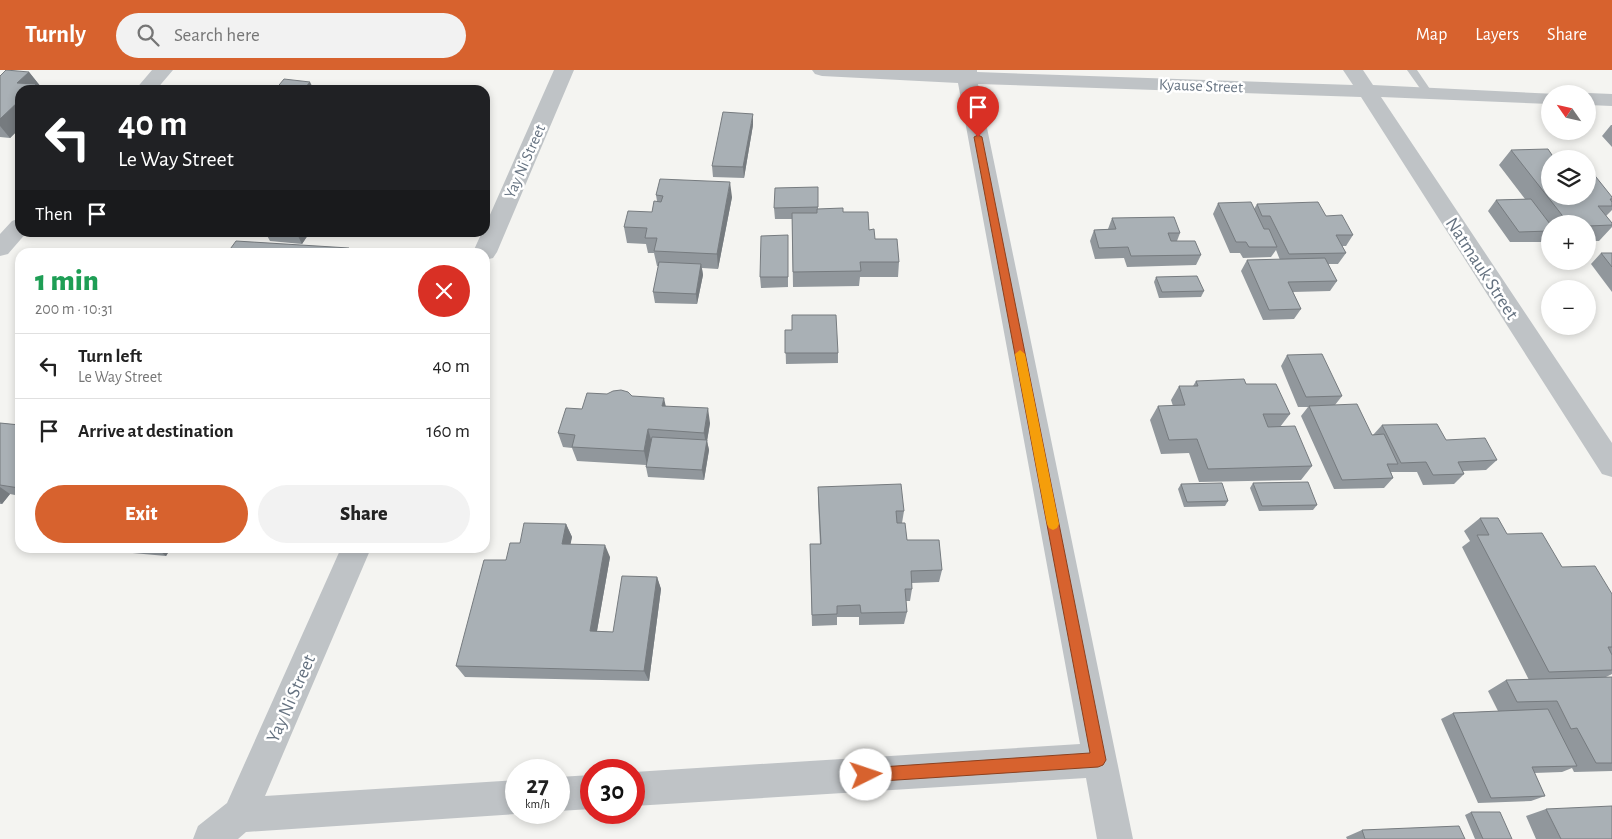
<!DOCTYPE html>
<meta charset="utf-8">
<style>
body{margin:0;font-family:"Alegreya Sans",sans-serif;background:#f2f2f2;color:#222;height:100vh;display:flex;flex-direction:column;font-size:19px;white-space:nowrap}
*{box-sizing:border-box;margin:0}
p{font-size:16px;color:#767676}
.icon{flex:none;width:28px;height:28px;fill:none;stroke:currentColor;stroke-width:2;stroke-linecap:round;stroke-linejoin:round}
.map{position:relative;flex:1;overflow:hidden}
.drawer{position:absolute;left:15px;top:178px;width:475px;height:305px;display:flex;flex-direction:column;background:#fff;border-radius:15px;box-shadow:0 2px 8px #0003}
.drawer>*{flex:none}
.banner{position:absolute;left:15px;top:15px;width:475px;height:152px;border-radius:15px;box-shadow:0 2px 8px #0003;background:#202124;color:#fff;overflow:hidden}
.needle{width:32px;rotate:304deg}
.controls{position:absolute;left:1541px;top:15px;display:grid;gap:10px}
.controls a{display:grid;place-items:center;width:55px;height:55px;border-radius:50%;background:#fff;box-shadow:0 2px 8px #0003;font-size:25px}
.speed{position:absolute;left:505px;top:689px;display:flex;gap:10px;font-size:25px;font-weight:700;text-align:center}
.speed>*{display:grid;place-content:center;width:65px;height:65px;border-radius:50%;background:#fff;box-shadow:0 2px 8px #0003;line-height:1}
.speed small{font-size:12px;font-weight:400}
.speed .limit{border:8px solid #d22;background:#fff;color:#111}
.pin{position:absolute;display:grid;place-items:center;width:42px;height:42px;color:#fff;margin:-51px -21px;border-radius:50% 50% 50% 0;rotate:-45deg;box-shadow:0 0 5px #0007}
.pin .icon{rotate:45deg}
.me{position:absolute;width:55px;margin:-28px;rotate:86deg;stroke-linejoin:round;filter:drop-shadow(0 0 4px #0008)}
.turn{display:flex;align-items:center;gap:18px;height:105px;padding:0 20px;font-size:22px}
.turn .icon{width:65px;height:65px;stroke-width:2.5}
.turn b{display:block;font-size:35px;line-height:42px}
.then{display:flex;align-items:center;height:48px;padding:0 20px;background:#0003;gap:10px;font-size:19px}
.round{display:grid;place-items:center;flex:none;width:52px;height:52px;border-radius:26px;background:#f2f2f2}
.head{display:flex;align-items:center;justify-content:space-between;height:85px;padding:0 20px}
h1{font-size:30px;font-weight:800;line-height:38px;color:#1e9e55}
.button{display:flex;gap:10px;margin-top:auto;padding:10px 20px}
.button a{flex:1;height:58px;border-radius:30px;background:#d7622e;color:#fff;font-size:20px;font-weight:800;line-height:58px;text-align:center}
.button a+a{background:#f2f2f2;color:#222}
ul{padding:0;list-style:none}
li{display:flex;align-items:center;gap:15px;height:65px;padding:0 20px;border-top:1px solid #e0e0e0}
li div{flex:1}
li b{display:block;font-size:19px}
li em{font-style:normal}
header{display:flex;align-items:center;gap:30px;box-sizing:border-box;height:70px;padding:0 25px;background:#d7622e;color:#fff}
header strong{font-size:24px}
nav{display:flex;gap:28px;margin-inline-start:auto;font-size:18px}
.search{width:350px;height:45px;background:#f2f2f2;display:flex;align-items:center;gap:12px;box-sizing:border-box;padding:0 18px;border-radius:28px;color:#767676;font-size:19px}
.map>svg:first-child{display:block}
</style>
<header>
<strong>Turnly</strong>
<div class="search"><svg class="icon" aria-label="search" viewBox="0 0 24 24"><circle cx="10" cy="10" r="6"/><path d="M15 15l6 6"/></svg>Search here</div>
<nav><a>Map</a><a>Layers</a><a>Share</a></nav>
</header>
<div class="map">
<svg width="1612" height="769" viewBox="0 0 1612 769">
<rect width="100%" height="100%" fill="#f4f4f1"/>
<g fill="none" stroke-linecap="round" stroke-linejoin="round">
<path fill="#bfc3c6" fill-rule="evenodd" d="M1407 0H1417L1432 22 1430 24H1424Z"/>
<path fill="#bfc3c6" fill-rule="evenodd" d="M152 0H173L156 20H135Z
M554 0H574L497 182 493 188 485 190V182H473L482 162H485V156Z
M812 0H977V2L1004 3 1353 15 1343 0H1363L1373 15 1557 24H1550V34L1381 27 1612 373V407L1602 404 1361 27 978 14 1133 769H1097L1086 708 634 736V702L1080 674 958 13 822 6 815 4Z
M1588 23 1612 24V36L1588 35V24H1585Z
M20 148V162H27L8 184 0 186V164L12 151Z
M341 478H371L265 726 516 710V742H521L516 744 246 762 238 769H193L198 756 227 733Z
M591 705V739L559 741V707Z"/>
</g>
<path fill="#91979c" d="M29 2 41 17 40 18 20 20V58L10 68 0 67V6Z
M753 55 744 108 713 107 712 96Z
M1611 55H1612V77L1602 66Z
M1511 80 1550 89 1612 127V140L1606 146 1612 153V157L1599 171H1588V154H1550V166L1546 172H1510L1488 141 1496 130 1525 129 1499 95Z
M818 117V139L843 142 869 160 875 169 899 192 898 207H860L859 216 793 217 792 149H775L774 138Z
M656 125 732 127 718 199 702 198 703 205 697 234 655 233 653 222 659 196H657L654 183H648L646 174 627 173 624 157 652 142 657 131Z
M1218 133 1254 139 1257 134 1326 146 1353 165 1346 176H1342L1346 183 1338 194H1328L1337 211 1330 221 1293 222 1301 239 1294 249 1263 250 1241 201 1247 190H1280L1276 180 1271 187 1243 188 1240 183H1230L1213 144Z
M1112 148 1180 163 1177 171 1201 185 1196 195 1127 197 1124 188 1095 189 1090 171 1094 160 1108 159Z
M265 162H310L302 174 270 171Z
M788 165V217L761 218 760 207Z
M1601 183H1612V222L1591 194Z
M1156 207 1204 221 1201 227 1159 228 1154 212Z
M785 260 838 283V293L786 294Z
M1287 285 1342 326 1335 335 1372 365H1373L1382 355 1446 370 1497 390 1486 400 1463 401 1464 404 1454 414 1423 415 1417 402H1391L1393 408 1384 418 1334 419 1301 346 1308 337H1298L1281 296Z
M1196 311 1246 314 1290 344 1280 357 1312 396 1301 410 1199 412 1189 383 1161 384 1150 350 1158 336H1173L1171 330 1179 316H1193Z
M632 326 666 336 710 353 707 371 709 380 704 410 648 407 646 397V395L577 391 572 378 563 377 558 363 582 339Z
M0 353 20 355V426L10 424 2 434H0Z
M1253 413 1317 435 1313 440 1259 441 1250 418Z
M1181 414 1228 431 1225 436 1184 437 1178 419Z
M818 417 904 441 902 453 907 470 942 500 939 512 912 513V519L910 531H906L907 542 904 554 859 555V547H837V555L812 556 810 474H820L818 430Z
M1480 448 1562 497 1612 524V604L1606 607H1612V701L1574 702 1572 698 1562 702 1534 703 1545 726 1531 731 1478 733 1441 649 1453 643 1498 641 1488 621 1506 610H1529L1462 477 1470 471 1464 461Z
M566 454 572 467 570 474 610 487 597 561 613 562 657 507 661 519 649 611 465 607 456 596 506 490 520 473Z
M86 478H171L166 486 88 479Z
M1546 739 1612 769H1536L1526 746Z
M1471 742 1512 769H1475L1465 745Z
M1362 760 1465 769H1347L1346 767Z"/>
<path fill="#767b7f" d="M29 2 41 17 40 18 41 20H23L17 13Z
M310 12 314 20H303Z
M20 30V58L10 68 0 56V49Z
M753 44V55L744 108 743 97Z
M730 112 732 127 718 199 717 184Z
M296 162H310L302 174Z
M701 194 703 205 697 234 696 224Z
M664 328 667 342 662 336Z
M708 338 710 353 707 371 709 380 704 410 702 400 706 375 704 363Z
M648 359 652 373 647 395 644 381Z
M0 417 10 424 2 434 0 432Z
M566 454 572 467 568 487 562 474Z
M605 475 610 487 595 572 590 561Z
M156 478H171L166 486Z
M657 507 661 519 649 611 644 601Z"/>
<path fill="#a9b0b5" stroke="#767b7f" d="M6 0 29 2 17 13 36 14 30 20H20V30L0 49V6Z
M284 9 310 12 303 20H275Z
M355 18 371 20H353Z
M723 42 753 44 743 97 712 96Z
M1548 79 1554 88 1570 87 1571 89H1550V126H1588V97L1612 127V129H1610L1612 132V136H1598L1612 153V155L1588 156V154H1569L1511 80Z
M660 109 730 112 717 184 654 181 657 168H645L647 158 624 157 628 141 652 142 654 131 661 132 663 126 656 125Z
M818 117V137L774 138 775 118Z
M1531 129 1550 154V161L1519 162 1496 130Z
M1251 132 1264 159H1269L1277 177H1249L1246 172H1236L1218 133Z
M1318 132 1326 146 1342 145 1353 165H1336L1346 183 1289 184 1270 146H1262L1257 134Z
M843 138V142H868L869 160 874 159 875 169H897L899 192H860L861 201 793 202 792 143H817V139Z
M1174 147 1180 163H1168L1171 171H1195L1201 185 1131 186 1128 177 1099 178 1094 160 1116 159 1112 148Z
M788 165V207H760L761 166Z
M236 171 349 178 347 182H228Z
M1601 183H1612V197Z
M1325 188 1337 211 1288 212 1301 239 1269 240 1247 190Z
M659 192 701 194 696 224 653 222Z
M1197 206 1204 221 1162 222 1156 207Z
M792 245H836L838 283H785V260H792Z
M1322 284 1342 326 1306 327 1287 285Z
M1244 309 1246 314H1276L1290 344H1263L1268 357 1295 356 1312 396 1208 399 1197 369 1169 370 1158 336 1185 335 1179 316H1198L1196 311Z
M621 320 628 322 632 326 664 328 662 336 708 338 704 363 648 359 644 381 572 377 575 365 558 363 566 338 582 339 587 323 607 324 613 321Z
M1357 334 1372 365 1384 364 1398 394H1387L1393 408 1342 410 1309 336Z
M0 353 20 355V416L19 418 0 415Z
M1437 354 1446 370 1485 368 1497 390 1458 392 1464 404 1433 405 1426 392 1401 393 1382 355Z
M652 367 707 370 702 400 646 397Z
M1308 412 1317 435 1262 436 1253 413Z
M1222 413 1228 431 1187 432 1181 414Z
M901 414 904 441H896L897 453H905L907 470H939L942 500 911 501 912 519H905L907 542 861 543 860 535 837 536V544L812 545 810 474H821L818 417Z
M1480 448H1498L1507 464 1542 463 1562 497 1595 496 1612 524V577H1608L1612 585V600L1549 602 1477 465H1489Z
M524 453 566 454 562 474 605 475 590 561 613 562 622 506 657 507 644 601 456 596 484 490H506L510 473H520Z
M1612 607V693H1596L1577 658 1571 659 1557 631 1517 632 1506 610Z
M1548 639 1577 696 1532 697 1545 726 1491 728 1453 643Z
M1612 736V769H1561L1546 739Z
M1471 742H1500L1512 769H1483Z
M1459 756 1465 769H1365L1362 760Z"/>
<path fill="#d7622e" stroke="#8c401e" d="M978 65 982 67 1106 690 1103 695 1098 697 866 712 861 710 859 705 861 700 866 698 1090 683 974 67Z"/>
<path fill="#f59e0b" d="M1020 280 1025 284 1059 454 1057 458 1053 460 1049 458 1047 454 1015 284Z"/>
<g text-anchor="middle" stroke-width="5" stroke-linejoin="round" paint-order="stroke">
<g font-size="16" fill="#657280" stroke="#fff">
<text transform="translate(1201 15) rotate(2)" y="6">Kyause Street</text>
<text transform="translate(524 91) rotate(-66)" y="6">Yay Ni Street</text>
</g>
<g font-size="19" fill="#657280" stroke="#fff">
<text transform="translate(1483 198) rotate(57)" y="7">Natmauk Street</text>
<text transform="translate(290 628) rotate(-66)" y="7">Yay Ni Street</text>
</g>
</g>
</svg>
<div class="controls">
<a><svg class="needle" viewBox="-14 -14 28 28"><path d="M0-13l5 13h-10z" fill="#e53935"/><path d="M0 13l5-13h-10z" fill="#767676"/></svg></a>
<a><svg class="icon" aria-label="layers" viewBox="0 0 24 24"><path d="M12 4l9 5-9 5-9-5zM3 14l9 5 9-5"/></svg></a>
<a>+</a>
<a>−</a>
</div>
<div class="speed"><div>27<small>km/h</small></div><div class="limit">30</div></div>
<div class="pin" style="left:978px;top:67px;background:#d93025"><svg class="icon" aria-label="arrive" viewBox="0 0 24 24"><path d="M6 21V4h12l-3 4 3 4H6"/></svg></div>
<svg class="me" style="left:866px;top:705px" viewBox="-20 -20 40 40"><circle r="19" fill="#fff"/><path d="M0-13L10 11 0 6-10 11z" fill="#d7622e"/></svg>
<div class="banner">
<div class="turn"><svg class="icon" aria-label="left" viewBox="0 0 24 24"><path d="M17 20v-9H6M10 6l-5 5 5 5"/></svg><div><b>40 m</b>Le Way Street</div></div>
<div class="then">Then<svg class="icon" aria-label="arrive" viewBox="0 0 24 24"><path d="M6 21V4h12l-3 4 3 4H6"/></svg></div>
</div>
<section class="drawer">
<div class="head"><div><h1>1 min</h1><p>200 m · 10:31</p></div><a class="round" style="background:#d93025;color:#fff"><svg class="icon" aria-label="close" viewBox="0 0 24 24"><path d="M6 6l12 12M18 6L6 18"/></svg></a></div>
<ul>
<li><svg class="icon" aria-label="left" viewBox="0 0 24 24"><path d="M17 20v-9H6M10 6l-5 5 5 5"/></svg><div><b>Turn left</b><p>Le Way Street</p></div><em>40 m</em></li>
<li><svg class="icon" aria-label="arrive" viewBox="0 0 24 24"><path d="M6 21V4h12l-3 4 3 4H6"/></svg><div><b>Arrive at destination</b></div><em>160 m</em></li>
</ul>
<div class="button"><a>Exit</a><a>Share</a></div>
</section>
</div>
